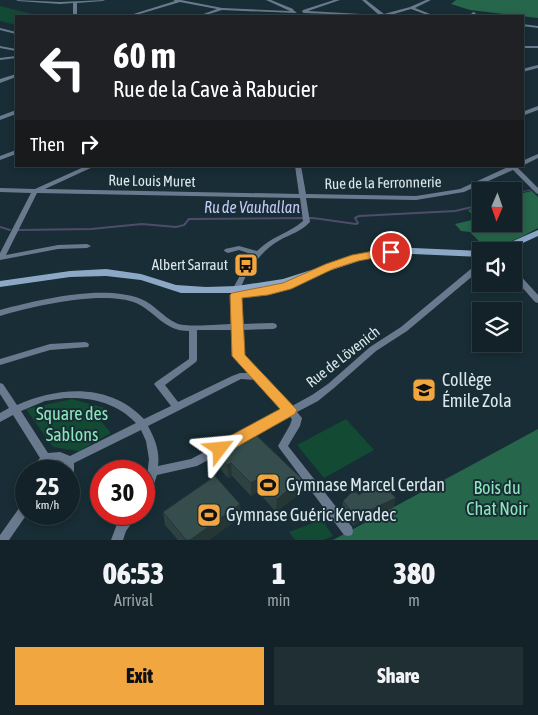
<!DOCTYPE html>
<meta charset="utf-8">
<style>
body{margin:0;font-family:"Asap Condensed",sans-serif;background:#1f2f34;color:#f1f3f6;height:100vh;display:flex;flex-direction:column;font-size:19px;white-space:nowrap}
*{box-sizing:border-box;margin:0}
p{font-size:16px;color:#9ca4a8}
.icon{flex:none;width:28px;height:28px;fill:none;stroke:currentColor;stroke-width:2;stroke-linecap:round;stroke-linejoin:round}
.map{position:relative;height:540px;overflow:hidden}
.details{display:flex;flex-direction:column;background:#122228;flex:1}
.details>*{flex:none}
.banner{position:absolute;left:15px;top:15px;width:509px;height:152px;border-radius:0px;box-shadow:0 2px 8px #0003,0 0 0 1px #313f45;background:#202124;color:#fff;overflow:hidden}
.needle{width:32px;rotate:182deg}
.controls{position:absolute;left:472px;top:182px;display:grid;gap:10px}
.controls a{display:grid;place-items:center;width:50px;height:50px;border-radius:0px;background:#122228;box-shadow:0 2px 8px #0003,0 0 0 1px #313f45;font-size:25px}
.speed{position:absolute;left:15px;top:460px;display:flex;gap:10px;font-size:25px;font-weight:700;text-align:center}
.speed>*{display:grid;place-content:center;width:65px;height:65px;border-radius:50%;background:#122228;box-shadow:0 2px 8px #0003,0 0 0 1px #313f45;line-height:1}
.speed small{font-size:12px;font-weight:400}
.speed .limit{border:8px solid #d22;background:#fff;color:#111}
.pin{position:absolute;display:grid;place-items:center;width:42px;height:42px;color:#fff;margin:-21px;border:2px solid #fff;border-radius:50%;box-shadow:0 1px 5px #0007}
.me{position:absolute;width:55px;margin:-28px;rotate:61deg;stroke-linejoin:round;filter:drop-shadow(0 0 4px #0008)}
.turn{display:flex;align-items:center;gap:18px;height:105px;padding:0 15px;font-size:22px}
.turn .icon{width:65px;height:65px;stroke-width:2.5}
.turn b{display:block;font-size:35px;line-height:42px}
.then{display:flex;align-items:center;height:48px;padding:0 15px;background:#0003;gap:10px;font-size:19px}
.eta{display:flex;justify-content:space-evenly;align-items:center;height:85px;text-align:center}
.eta b{font-size:30px;font-weight:800;line-height:35px}
.action{display:flex;gap:10px;margin-top:auto;padding:10px 15px}
.action a{flex:1;height:58px;border-radius:0px;background:#f1a63f;color:#111;font-size:20px;font-weight:800;line-height:58px;text-align:center}
.action a+a{background:#1f2f34;color:#f1f3f6}
.map>svg:first-child{display:block}
</style>
<div class="map">
<svg width="538" height="540" viewBox="0 0 538 540">
<rect width="100%" height="100%" fill="#182d35"/>
<path fill="#124a33" d="M0 6 32 14 45 15V16H16V25L0 21Z
M72 399 108 409 99 419 111 433 79 451 53 447 26 409Z
M346 419 374 450 324 478 297 445Z
M318 521 325 524 333 536 323 540H295L289 532Z"/>
<path fill="#26664a" d="M456 0H538V18L470 10 451 4Z
M532 191 538 197V228C519 239 500 247 478 250L471 244 479 241 470 232 461 231 455 224 476 219 468 210 481 207V224H514V195Z
M538 429V540H333Z"/>
<g fill="none" stroke-linecap="round" stroke-linejoin="round">
<path stroke="#4d4c6b" stroke-width="1" d="M514 193 531 190"/>
<path stroke="#4d4c6b" stroke-width="2" d="M0 227 10 230
M18 230 91 229 142 224 176 227 184 225 189 219 313 218 356 224 358 223 355 218 359 216 455 211 481 205"/>
<path fill="#6a7a8e" fill-rule="evenodd" d="M16 0 60 2 105 0 103 1 77 3V16H73V3L60 4 18 1Z
M173 0H181L222 8 290 11 266 0H271L293 9 294 11 297 12 295 13 222 10 203 16H198L217 9 180 2 133 16H127L175 1Z
M334 0H340L308 11 379 15 362 0H366L384 14 410 7 426 0H431L415 8 435 16H430L411 9 387 16 304 13 302 12 303 10Z
M473 12 476 13 473 16H469Z
M522 24 538 26V28L522 26Z
M0 28 16 32V34L0 30Z
M0 46 16 49V51L0 48Z
M522 46H538V48H522Z
M16 56V58L0 60V58Z
M538 65V68L522 72V69Z
M16 74V77L0 83V79Z
M538 106V110L522 116V112Z
M16 110V114L0 120V116Z
M16 150V154L0 160V156Z
M538 154V158L522 166V161Z
M86 166H95L45 189 299 194 295 166H301L306 194 416 196 460 189 510 166H520L518 168 538 188V194L536 193 513 170 464 192 416 200 306 198 310 222C302 231 291 234 280 240 264 248 246 271 241 288 238 297 241 314 242 324L273 323 276 324 277 326 276 328 273 329 242 330 243 355 263 375 292 406 312 395 328 384 370 347 401 327 478 263H481V269L407 331 376 351 334 388 318 401 297 412 302 418 300 426 288 446 352 527 353 531 352 535 348 536 344 535 280 449 278 446 290 425 292 419 289 416 197 466 157 475 148 502 144 504V486L147 478 149 459 146 441 141 430 74 463V472L73 475 69 476V471H64V463C55 456 46 462 42 471H32L36 463 40 458 13 415 0 422V413L9 408 0 394V383L3 384 17 405C59 386 110 383 144 419L171 406 154 384 156 382 189 359V331C164 331 156 312 136 303 103 290 34 306 0 316V310C39 300 102 284 141 299 154 304 163 317 176 323 186 328 221 324 233 324L232 290 243 270 254 255 239 250 228 253 224 251 225 249 239 246 257 251C272 236 288 234 303 221L300 198 37 193 6 255 58 245 87 244 91 246 87 248 58 249 0 260V253L31 193 0 192V188L35 189ZM197 330H234L235 356 250 373H240L232 376 178 402 165 385 196 362 197 360ZM241 379 256 380 284 410 191 459 158 466C160 451 155 439 148 426ZM65 398C92 397 117 403 136 423L70 456 60 452 48 453 21 411 45 401Z
M514 272H517L538 295V303L535 302 514 278Z
M85 342 88 343 89 345 88 347 50 350 0 365V359L50 344Z
M26 502V514H27L9 540H0V535L22 504Z
M126 514H138L126 531 123 540H111L117 524Z"/>
<path fill="#8da8c7" fill-rule="evenodd" d="M538 230V236L505 251H493L495 249Z
M413 248 482 251 481 257 413 254 371 257 287 285 237 293H181L141 280 106 276 70 277 0 287V281L70 271 106 269 141 274 176 285 206 287 237 286 283 279 371 251Z"/>
</g>
<path fill="#2e4241" d="M243 444 302 492 276 512 258 492 251 496 232 476 228 478 220 469 219 456 223 453V451Z
M359 495 394 507 367 520 364 518 354 526 342 511 343 501Z
M240 504 241 517 209 540H178L165 525 163 512Z"/>
<path fill="#253635" d="M231 463 232 476 228 478 227 465Z
M257 479 258 492 251 496V483Z
M302 479V492L276 512 277 499Z
M396 498 394 507 367 520 368 511Z
M240 504 241 517 209 540H190Z
M366 509 364 518 354 526 355 516Z"/>
<path fill="#354d4c" stroke="#253635" d="M257 436 302 479 277 499 257 479 251 483 231 463 227 465 219 456 224 452 223 451 239 440 243 444Z
M215 476 240 504 190 540H186L163 512Z
M379 480 396 498 368 511 366 509 355 516 343 501 351 493 356 492 359 495Z"/>
<path fill="#f1a63f" stroke="#9d6c29" d="M391 248 397 252 395 254 358 261 333 269 291 289 268 295 242 298 245 355 297 410 295 414 226 453 220 455 215 453 213 449 215 444 280 409 232 356 230 295 232 293 283 283 326 264 352 255Z"/>
<defs>
<g id="bus-square" transform="scale(1.25)"><rect x="-9" y="-9" width="18" height="18" rx="4" fill="#f1a63f" stroke="#182d35"/><path d="M-5-6H5V4H4V6H2V4H-2V6H-4V4H-5ZM-3.5-4V0h7V-4ZM-3.5 1.2v1.5H-2V1.2ZM2 1.2v1.5H3.5V1.2Z" fill="#111"/></g>
<g id="school-square" transform="scale(1.25)"><rect x="-9" y="-9" width="18" height="18" rx="4" fill="#f1a63f" stroke="#182d35"/><path d="M0-5L7-2L0 1L-7-2ZM-4 1L0 2.5L4 1V4Q0 6-4 4Z" fill="#111"/></g>
<g id="stadium-square" transform="scale(1.25)"><rect x="-9" y="-9" width="18" height="18" rx="4" fill="#f1a63f" stroke="#182d35"/><path d="M0-5a6.5 5 0 1 0 0 10a6.5 5 0 1 0 0-10ZM-3.5-1.8h7v3.6h-7Z" fill="#111"/></g>
</defs>
<g fill-rule="evenodd">
<use href="#bus-square" x="246" y="265"/>
<use href="#school-square" x="424" y="390"/>
<use href="#stadium-square" x="268" y="485"/>
<use href="#stadium-square" x="209" y="515"/>
</g>
<g text-anchor="middle" stroke-width="4" stroke-linejoin="round" paint-order="stroke">
<g font-size="15" fill="#dae7eb" stroke="#182d35">
<text transform="translate(152 181) rotate(1)" y="5">Rue Louis Muret</text>
<text transform="translate(383 183) rotate(-1)" y="5">Rue de la Ferronnerie</text>
<text transform="translate(343 357) rotate(-38)" y="5">Rue de Lövenich</text>
</g>
<g font-size="15" fill="#dae7eb" stroke="#182d35" text-anchor="end">
<text x="228" y="270">Albert Sarraut</text>
</g>
<g font-size="16" font-style="italic" fill="#c6c9f8" stroke="#182d35">
<text x="252" y="213">Ru de Vauhallan</text>
</g>
<g font-size="18" fill="#dae7eb" stroke="#182d35" text-anchor="start">
<text x="442" y="386">Collège<tspan x="442" dy="21">Émile Zola</tspan></text>
<text x="286" y="491">Gymnase Marcel Cerdan</text>
<text x="226" y="521">Gymnase Guéric Kervadec</text>
</g>
<g font-size="18" fill="#8be7ba" stroke="#182d35">
<text x="72" y="420">Square des<tspan x="72" dy="21">Sablons</tspan></text>
<text x="497" y="494">Bois du<tspan x="497" dy="21">Chat Noir</tspan></text>
</g>
</g>
</svg>
<div class="controls">
<a><svg class="needle" viewBox="-14 -14 28 28"><path d="M0-13l5 13h-10z" fill="#e53935"/><path d="M0 13l5-13h-10z" fill="#9ca4a8"/></svg></a>
<a><svg class="icon" aria-label="sound" viewBox="0 0 24 24"><path d="M4 9h4l5-4v14l-5-4H4zM17 9q2 3 0 6"/></svg></a>
<a><svg class="icon" aria-label="layers" viewBox="0 0 24 24"><path d="M12 4l9 5-9 5-9-5zM3 14l9 5 9-5"/></svg></a>
</div>
<div class="speed"><div>25<small>km/h</small></div><div class="limit">30</div></div>
<div class="pin" style="left:391px;top:252px;background:#d93025"><svg class="icon" aria-label="arrive" viewBox="0 0 24 24"><path d="M6 21V4h12l-3 4 3 4H6"/></svg></div>
<svg class="me" style="left:220px;top:449px" viewBox="-20 -20 40 40"><path d="M0-17L14 15 0 8-14 15z" fill="#f1a63f" stroke="#fff" stroke-width="4"/></svg>
<div class="banner">
<div class="turn"><svg class="icon" aria-label="left" viewBox="0 0 24 24"><path d="M17 20v-9H6M10 6l-5 5 5 5"/></svg><div><b>60 m</b>Rue de la Cave à Rabucier</div></div>
<div class="then">Then<svg class="icon" aria-label="right" viewBox="0 0 24 24"><path d="M7 20v-9h11M14 6l5 5-5 5"/></svg></div>
</div>
</div>
<section class="details">
<div class="eta">
<div><b>06:53</b><p>Arrival</p></div>
<div><b>1</b><p>min</p></div>
<div><b>380</b><p>m</p></div>
</div>
<div class="action"><a>Exit</a><a>Share</a></div>
</section>
